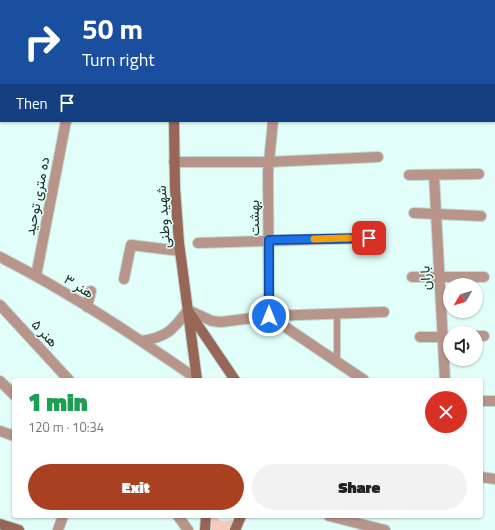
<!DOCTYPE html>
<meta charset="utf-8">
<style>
body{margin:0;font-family:"Titillium Web",Vazirmatn,sans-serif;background:#f2f2f2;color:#222;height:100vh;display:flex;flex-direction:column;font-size:15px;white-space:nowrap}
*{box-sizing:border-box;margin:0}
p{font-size:13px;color:#767676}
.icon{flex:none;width:22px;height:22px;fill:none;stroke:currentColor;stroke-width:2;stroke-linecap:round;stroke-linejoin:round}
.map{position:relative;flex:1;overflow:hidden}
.details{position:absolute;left:12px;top:378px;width:471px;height:140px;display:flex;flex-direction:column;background:#fff;border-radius:4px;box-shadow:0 1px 3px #0004}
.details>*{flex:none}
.guide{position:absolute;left:0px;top:0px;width:495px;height:122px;box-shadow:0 1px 3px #0004;background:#1a4fa0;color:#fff;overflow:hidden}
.needle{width:26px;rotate:232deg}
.fabs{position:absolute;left:443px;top:278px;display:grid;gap:8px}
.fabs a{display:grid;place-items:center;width:40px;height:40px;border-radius:50%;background:#fff;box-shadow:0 1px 3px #0004;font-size:20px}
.pin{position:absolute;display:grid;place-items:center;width:34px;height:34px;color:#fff;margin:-17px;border-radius:8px;box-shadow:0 2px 6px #0006}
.me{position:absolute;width:44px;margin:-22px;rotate:0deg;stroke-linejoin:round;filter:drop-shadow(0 0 3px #0008)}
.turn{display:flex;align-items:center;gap:14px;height:84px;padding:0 16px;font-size:18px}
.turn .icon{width:52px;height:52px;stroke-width:2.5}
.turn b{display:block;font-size:28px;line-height:34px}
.then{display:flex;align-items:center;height:38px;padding:0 16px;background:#0003;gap:8px;font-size:15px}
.round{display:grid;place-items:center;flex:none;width:42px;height:42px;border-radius:21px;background:#f2f2f2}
.summary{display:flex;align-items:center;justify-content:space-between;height:68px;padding:0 16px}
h1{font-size:24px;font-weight:800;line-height:30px;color:#1e9e55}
.button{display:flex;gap:8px;margin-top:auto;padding:8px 16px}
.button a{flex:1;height:46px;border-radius:24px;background:#a94121;color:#fff;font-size:16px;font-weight:800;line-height:46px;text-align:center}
.button a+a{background:#f2f2f2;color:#222}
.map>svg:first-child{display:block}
</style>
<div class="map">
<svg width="495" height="530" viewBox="0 0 495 530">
<rect width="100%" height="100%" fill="#e2fef9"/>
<path fill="#f6cabd" d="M212 516 222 521 235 520 231 530H211Z"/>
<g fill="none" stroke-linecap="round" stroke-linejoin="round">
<g stroke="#bed8d3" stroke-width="8">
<path id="service" d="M337 313V362"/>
</g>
<g stroke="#bed8d3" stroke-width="12">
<path id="minor" d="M89 1V0
M294 1V0
M174 162H268L378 157
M409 175 479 174
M434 175 445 380
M414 213 481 216
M198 243 369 238
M0 257C69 292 133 335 197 379
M36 276 66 121
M412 277H484
M124 279 131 245 180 251
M0 305 69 380
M87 307 91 291
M269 316 268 172 273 121
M269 316 364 380
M476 336H484
M420 337H450
M142 341C167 337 173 330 188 310L212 321 221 322 269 316 384 312
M0 381 14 395
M481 401H495
M0 431 14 436
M481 477 495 479
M178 516 188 530
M58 530 63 516"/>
</g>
<g stroke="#bed8d3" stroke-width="12">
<path id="tertiary" d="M329 516 385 530"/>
</g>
<g stroke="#bed8d3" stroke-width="12">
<path id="secondary" d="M195 1V0
M174 121 175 188 179 243 197 380
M189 312 235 380
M0 524 19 530
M205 530 206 516
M235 530 241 516"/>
</g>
<use href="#service" stroke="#b8958b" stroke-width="6"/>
<use href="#minor" stroke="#b8958b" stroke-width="10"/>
<use href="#tertiary" stroke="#b8958b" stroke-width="10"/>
<use href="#secondary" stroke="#976657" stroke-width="10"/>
</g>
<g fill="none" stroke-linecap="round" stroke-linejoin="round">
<g stroke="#114b97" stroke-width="10">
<path id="route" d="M269 316V240L369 238"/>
</g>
<use href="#route" stroke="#1a73e8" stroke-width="7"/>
<path stroke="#f59e0b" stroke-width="7" d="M314 239 349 238"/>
</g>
<g text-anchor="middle" stroke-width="3" stroke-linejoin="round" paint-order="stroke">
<g font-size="14" fill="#192b28" stroke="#e2fef9">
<text transform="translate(37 196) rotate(-79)" y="5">ده متری توحید</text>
<text transform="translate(163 217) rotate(-94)" y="5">شهید وطنی</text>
<text transform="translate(254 218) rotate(-91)" y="5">بهشت</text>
<text transform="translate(425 278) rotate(-93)" y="5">باران</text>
<text transform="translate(79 286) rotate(32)" y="5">هنر ۳</text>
<text transform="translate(45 333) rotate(47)" y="5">هنر ۵</text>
</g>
</g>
</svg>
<div class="fabs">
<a><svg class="needle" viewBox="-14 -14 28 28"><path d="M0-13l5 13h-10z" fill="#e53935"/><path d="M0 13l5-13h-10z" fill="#767676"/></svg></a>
<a><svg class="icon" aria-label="sound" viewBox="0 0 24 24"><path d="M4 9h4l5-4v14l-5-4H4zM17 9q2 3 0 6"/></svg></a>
</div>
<div class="pin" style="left:369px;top:238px;background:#d93025"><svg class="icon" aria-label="arrive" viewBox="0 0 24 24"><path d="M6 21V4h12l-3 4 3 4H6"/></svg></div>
<svg class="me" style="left:269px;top:316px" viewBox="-20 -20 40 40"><circle r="17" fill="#1a73e8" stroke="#fff" stroke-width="3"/><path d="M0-11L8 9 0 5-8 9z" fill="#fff"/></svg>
<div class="guide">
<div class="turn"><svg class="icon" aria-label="right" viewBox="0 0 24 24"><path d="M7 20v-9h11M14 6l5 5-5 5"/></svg><div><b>50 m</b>Turn right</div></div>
<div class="then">Then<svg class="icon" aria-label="arrive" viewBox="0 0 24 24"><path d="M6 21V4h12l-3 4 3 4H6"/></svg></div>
</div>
<section class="details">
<div class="summary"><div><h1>1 min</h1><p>120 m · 10:34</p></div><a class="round" style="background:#d93025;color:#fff"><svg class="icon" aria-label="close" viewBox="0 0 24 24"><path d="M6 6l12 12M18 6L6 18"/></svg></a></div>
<div class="button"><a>Exit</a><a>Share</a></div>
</section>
</div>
